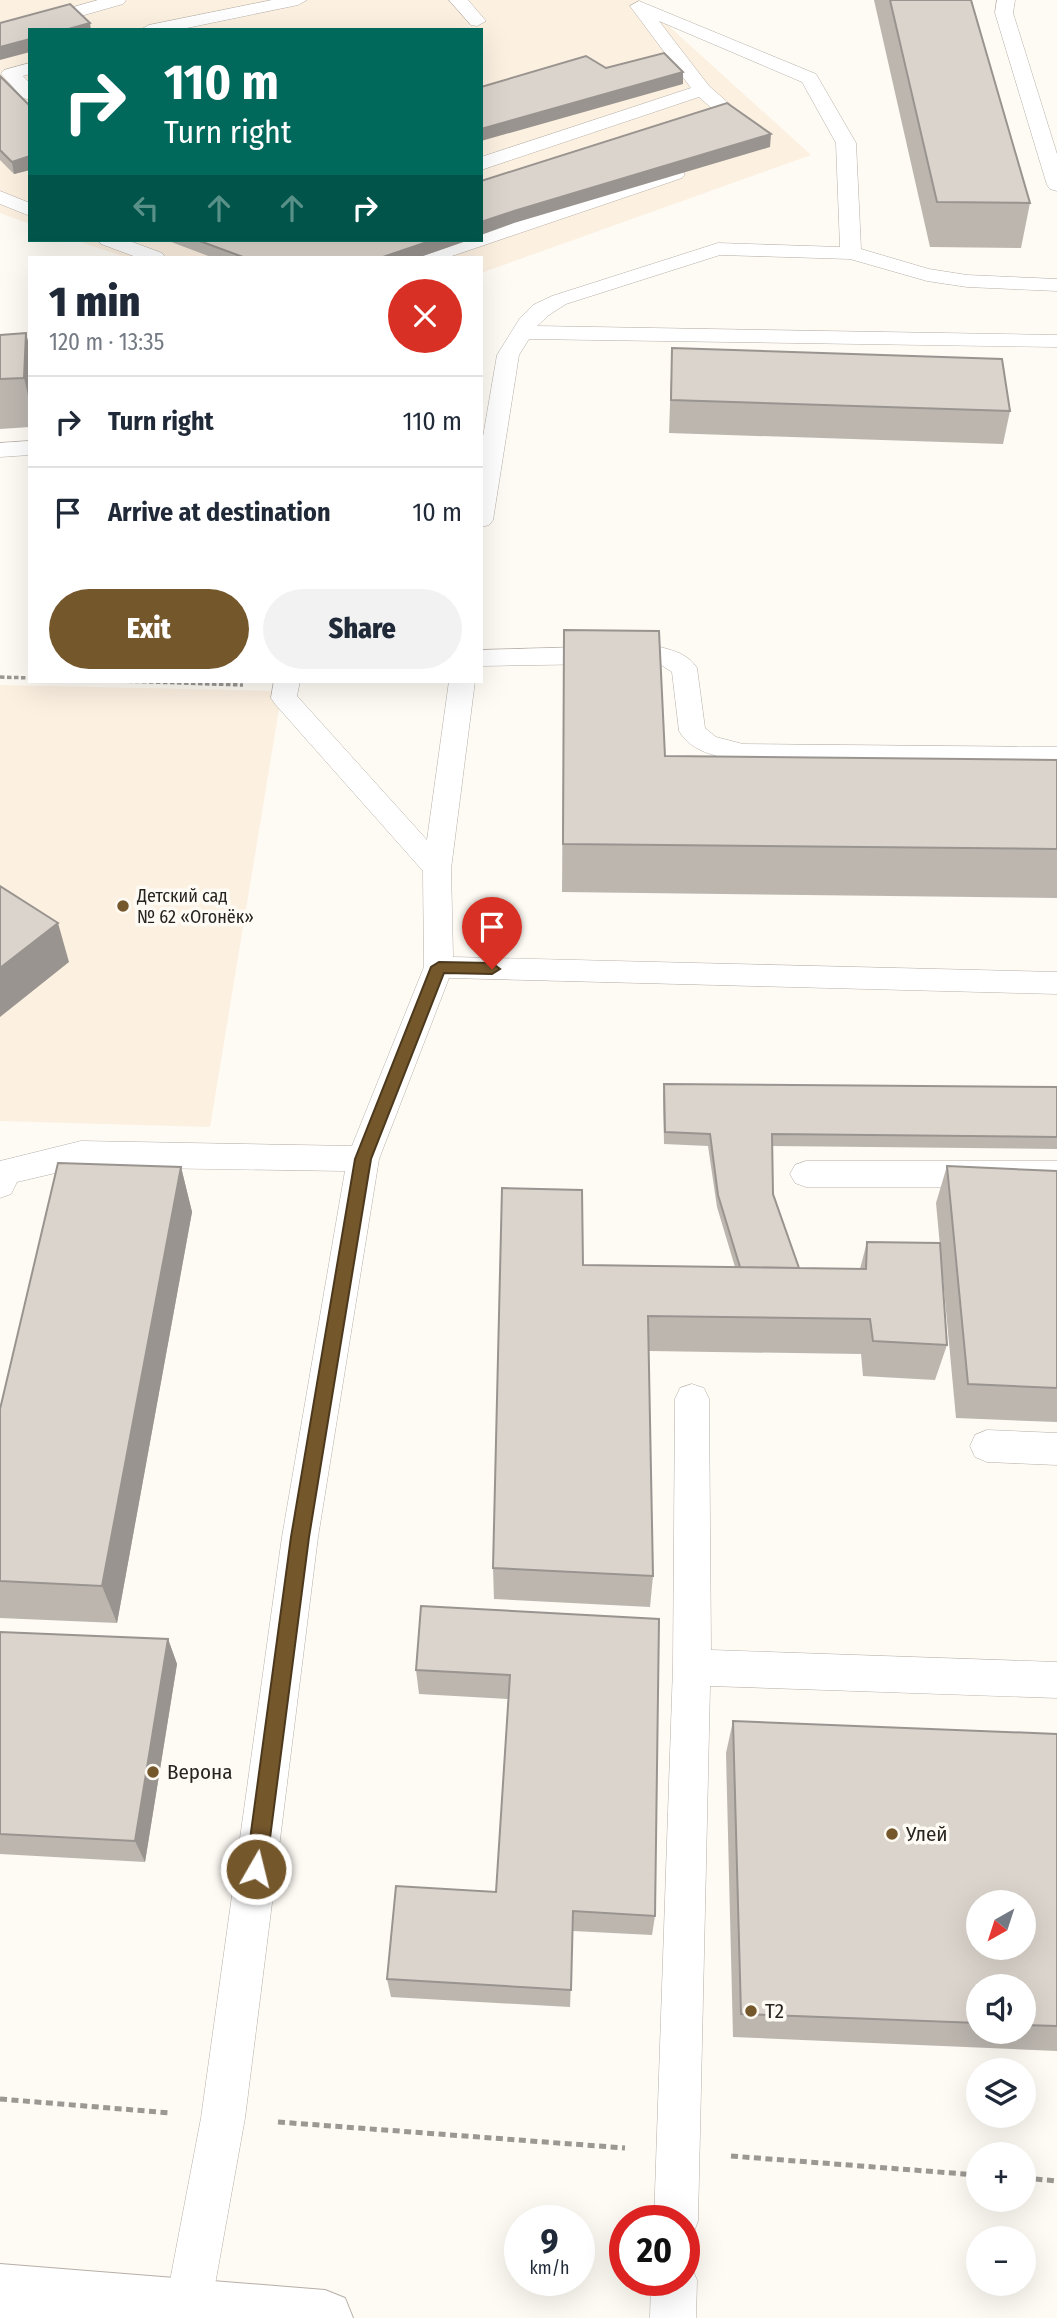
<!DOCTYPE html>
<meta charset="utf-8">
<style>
body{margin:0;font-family:"Fira Sans Condensed",sans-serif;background:#f2f2f3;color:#1f2937;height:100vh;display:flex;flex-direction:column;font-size:26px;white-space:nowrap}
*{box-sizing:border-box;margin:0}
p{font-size:23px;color:#747a83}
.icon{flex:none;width:38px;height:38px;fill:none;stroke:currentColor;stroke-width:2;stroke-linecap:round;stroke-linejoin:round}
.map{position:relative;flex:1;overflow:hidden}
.details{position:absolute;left:28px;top:256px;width:455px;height:427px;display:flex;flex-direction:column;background:#fff;border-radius:0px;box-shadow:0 7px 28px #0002}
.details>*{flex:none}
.hud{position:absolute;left:28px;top:28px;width:455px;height:214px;border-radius:0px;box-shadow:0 7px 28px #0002;background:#00695c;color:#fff;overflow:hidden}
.needle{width:46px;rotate:219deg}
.controls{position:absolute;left:966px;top:1890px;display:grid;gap:14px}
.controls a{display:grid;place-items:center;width:70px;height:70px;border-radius:50%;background:#fff;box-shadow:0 7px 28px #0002;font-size:35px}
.speed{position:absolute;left:504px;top:2205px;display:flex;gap:14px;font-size:35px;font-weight:700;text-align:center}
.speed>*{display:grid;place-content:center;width:91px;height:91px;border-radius:50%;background:#fff;box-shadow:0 7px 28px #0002;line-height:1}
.speed small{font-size:18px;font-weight:400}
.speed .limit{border:10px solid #d22;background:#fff;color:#111}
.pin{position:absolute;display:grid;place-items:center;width:60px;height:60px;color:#fff;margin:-72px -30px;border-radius:50% 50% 50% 0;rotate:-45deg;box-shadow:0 0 7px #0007}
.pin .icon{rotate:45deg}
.me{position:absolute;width:77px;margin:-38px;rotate:8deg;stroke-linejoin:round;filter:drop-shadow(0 0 5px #0008)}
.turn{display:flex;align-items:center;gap:24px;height:147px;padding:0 21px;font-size:32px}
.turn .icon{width:91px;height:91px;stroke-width:2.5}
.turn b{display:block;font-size:49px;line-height:60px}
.lanes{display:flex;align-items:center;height:66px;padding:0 21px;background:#0003;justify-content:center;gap:35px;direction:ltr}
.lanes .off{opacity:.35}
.round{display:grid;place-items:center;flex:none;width:74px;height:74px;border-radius:37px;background:#f2f2f3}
.headline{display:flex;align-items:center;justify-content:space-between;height:119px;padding:0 21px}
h1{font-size:42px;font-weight:800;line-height:52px}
.action{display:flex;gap:14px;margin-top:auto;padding:14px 21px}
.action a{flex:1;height:80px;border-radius:42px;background:#75572c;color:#fff;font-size:28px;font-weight:800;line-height:80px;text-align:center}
.action a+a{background:#f2f2f3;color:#1f2937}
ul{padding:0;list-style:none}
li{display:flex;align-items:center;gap:21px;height:91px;padding:0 21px;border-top:2px solid #e0e1e3}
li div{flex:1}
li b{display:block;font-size:26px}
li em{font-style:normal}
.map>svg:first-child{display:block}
</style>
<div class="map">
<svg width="1057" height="2318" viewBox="0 0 1057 2318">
<rect width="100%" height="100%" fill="#fefaf4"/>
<path fill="#fcf0e1" d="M0 0H640L811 155 481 273V257H125L75 240H481V30H30V224L0 213Z
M0 685 282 691 210 1127 0 1121Z"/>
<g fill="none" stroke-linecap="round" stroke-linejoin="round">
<g stroke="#b6afa7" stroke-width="1">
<path id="lane" d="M98 0H126L123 4 0 39V28Z
M272 0H307L298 5 177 30H140L149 25Z
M449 0H468L486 21 477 26 471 25Z
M997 0H1015L1013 13 1057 154V191L1050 189 1047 185 995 13Z
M639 1 816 74 856 143 861 249 929 269 967 275 1057 279V291L967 287 927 281 850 259 720 255 566 304 549 315 537 326 1057 335V347L529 339 519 355 493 520 489 525 481 527V448L497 355 520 318 533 305 552 296 718 243 840 247 836 143 802 82 659 21 709 86 758 129 761 133 758 137H744L699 97 481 170V157L691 88 630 6Z
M30 63V74L23 76 30 83V100L23 98 1 74 4 70Z
M675 168 685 174 682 178 449 257H419L422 253 461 240H481V232Z
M0 191 30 203V216L0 204Z
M98 240H127L162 253 165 257H136L101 244Z
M30 441V455L0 457V443Z
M651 645C668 649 687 652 697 668L705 728 716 737 743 744 1057 747V765L743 762C719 756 693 754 679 731L672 672 658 663 481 666V650Z
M274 681H300L297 696 427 840 449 681H475L451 869 453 957 1057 972V994L449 978 379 1159 318 1537 245 2118 211 2307 206 2318H170L165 2307 201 2118 282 1537 345 1171 81 1167 17 1182 11 1194 0 1198V1161L81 1141 352 1146 424 967 423 871 275 704 271 698Z
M806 1161H1057V1187H806L795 1183 790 1174 795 1165Z
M692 1384 704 1388 709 1399 711 1650 1057 1662V1698L710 1686 698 2221 692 2237 684 2240V2221H654L673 1667 675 1399 680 1388Z
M987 1430 1057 1433V1465L987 1462 975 1457 970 1446 975 1435Z
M684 2262 690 2264 697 2280 696 2318H650L651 2280H684Z"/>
</g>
<g stroke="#b6afa7" stroke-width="2">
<path id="secondary" d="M0 2264 325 2290 345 2298 353 2318H0Z"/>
</g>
<path stroke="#9b9893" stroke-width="3.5" stroke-dasharray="4.5 2.5" stroke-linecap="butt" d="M0 677 30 678
M121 681 243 685"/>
<path stroke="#9b9893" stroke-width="5" stroke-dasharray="7 4.5" stroke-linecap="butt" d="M0 2099 171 2113
M278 2122 625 2148
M731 2156 978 2175
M1024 2178 1057 2181"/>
<use href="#lane" fill="#fff" fill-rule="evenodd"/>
<use href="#secondary" fill="#fff" fill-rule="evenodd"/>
</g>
<path fill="#bcb6af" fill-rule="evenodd" d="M874 0H971L1030 203 1021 248 930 247Z
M0 76 30 106V170L14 174 0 160Z
M166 240H469L420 257H211Z
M0 335 30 349V427L0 429Z
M672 348 1010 411 1003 444 669 433Z
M564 630 665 756 1057 760V898L562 892Z
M664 1084 1057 1087V1149L772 1146 773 1194 799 1268 860 1269 867 1242 947 1345 935 1380 863 1376 861 1354 649 1351 653 1576 650 1607 494 1599 493 1568 583 1265 735 1267 717 1207 708 1146 664 1144 663 1096Z
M947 1166 1057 1171V1422L956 1418 936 1203Z
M181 1167 192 1212 117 1623 0 1618V1409Z
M659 1619 655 1916 652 1935 573 1931 570 2007 391 1997 387 1979 496 1892 508 1699 419 1694 416 1670Z
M0 1632 168 1639 177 1664 145 1862 0 1854Z
M733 1721 1057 1734V2051L733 2037 726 1753ZM978 1986H1024V2032H978Z"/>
<path fill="#99948f" d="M90 23 91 30H65Z
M30 39V52L0 60V47Z
M683 72V84L481 141V129Z
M771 134 770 147 514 223 481 235V222L514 211Z
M30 156V170L14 174 12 162Z
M433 240H469L420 257H383Z
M26 333 30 349V404L24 378Z
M58 923 69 962 0 1017V968Z
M181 1167 192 1212 117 1623 102 1586Z
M168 1639 177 1664 145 1862 135 1841Z"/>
<path fill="#dbd4cc" stroke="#99948f" stroke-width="2" fill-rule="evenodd" d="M890 0H971L1030 203 937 202Z
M70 4 90 23 65 30H30V39L0 47V23Z
M664 53 683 72 481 129V87L586 56 606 68Z
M0 76 30 106V156L12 162 0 150Z
M727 103 771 134 514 211 481 222V181Z
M197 240H433L383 257H243Z
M26 333 24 378 0 379V335Z
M672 348 1002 359 1010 411 671 400Z
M564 630 659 631 665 756 1057 760V849L563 844Z
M0 886 58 923 0 968Z
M664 1084 1057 1087V1137L772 1134 773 1194 799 1268 740 1267 718 1195 710 1134 665 1132Z
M58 1163 181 1167 102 1586 0 1581V1409Z
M947 1166 1057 1171V1388L968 1384Z
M502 1188 582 1190 583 1265 866 1269 867 1242 940 1243 947 1345 873 1341 870 1319 648 1316 653 1576 493 1568Z
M421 1606 659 1619 655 1916 573 1911 571 1990 387 1979 396 1886 496 1892 510 1675 416 1670Z
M0 1632 168 1639 135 1841 0 1834Z
M733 1721 1057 1734V2026L1024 2025V1986H978V2023L741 2014ZM978 1902H1024V1948H978Z"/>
<path fill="#75572c" stroke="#4c391d" stroke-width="2" d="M439 962 492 963 500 969 492 974 444 973 371 1159 309 1537 266 1869 263 1876 256 1879 249 1876 246 1869 291 1537 355 1159 431 967Z"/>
<g fill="#75572c" stroke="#fefaf4" stroke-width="2.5">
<circle cx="123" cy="906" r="7"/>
<circle cx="153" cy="1772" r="7"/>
<circle cx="892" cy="1834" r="7"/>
<circle cx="751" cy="2011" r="7"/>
</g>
<g text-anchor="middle" stroke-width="7" stroke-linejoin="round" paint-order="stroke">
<g font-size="18" fill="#262320" stroke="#fefaf4" text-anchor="start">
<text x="137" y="902">Детский сад<tspan x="137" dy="21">№ 62 «Огонёк»</tspan></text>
</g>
<g font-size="21" fill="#262320" stroke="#fefaf4" text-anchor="start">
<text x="167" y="1779">Верона</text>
<text x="906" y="1841">Улей</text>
<text x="765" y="2018">T2</text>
</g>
</g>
</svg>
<div class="controls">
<a><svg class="needle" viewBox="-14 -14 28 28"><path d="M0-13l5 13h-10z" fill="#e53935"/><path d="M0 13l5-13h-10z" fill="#747a83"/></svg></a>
<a><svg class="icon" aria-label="sound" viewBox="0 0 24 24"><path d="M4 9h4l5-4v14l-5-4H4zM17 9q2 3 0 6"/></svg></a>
<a><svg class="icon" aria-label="layers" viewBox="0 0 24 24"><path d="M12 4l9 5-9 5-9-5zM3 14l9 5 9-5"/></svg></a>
<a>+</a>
<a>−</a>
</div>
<div class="speed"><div>9<small>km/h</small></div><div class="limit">20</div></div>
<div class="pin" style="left:492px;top:969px;background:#d93025"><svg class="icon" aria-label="arrive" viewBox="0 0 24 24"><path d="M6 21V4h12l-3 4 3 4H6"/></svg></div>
<svg class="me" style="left:256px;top:1869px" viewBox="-20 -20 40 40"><circle r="17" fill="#75572c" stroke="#fff" stroke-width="3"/><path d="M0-11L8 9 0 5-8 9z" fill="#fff"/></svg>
<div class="hud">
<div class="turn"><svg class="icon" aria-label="right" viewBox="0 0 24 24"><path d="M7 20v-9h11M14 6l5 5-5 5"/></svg><div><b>110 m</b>Turn right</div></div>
<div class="lanes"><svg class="icon off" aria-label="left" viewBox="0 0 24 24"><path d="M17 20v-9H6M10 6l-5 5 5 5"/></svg><svg class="icon off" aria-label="ahead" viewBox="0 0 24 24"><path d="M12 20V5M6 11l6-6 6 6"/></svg><svg class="icon off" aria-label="ahead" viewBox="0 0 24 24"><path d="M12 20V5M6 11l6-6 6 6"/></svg><svg class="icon" aria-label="right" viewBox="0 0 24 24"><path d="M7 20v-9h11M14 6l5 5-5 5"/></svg></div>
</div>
<section class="details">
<div class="headline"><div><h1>1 min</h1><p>120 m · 13:35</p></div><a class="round" style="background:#d93025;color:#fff"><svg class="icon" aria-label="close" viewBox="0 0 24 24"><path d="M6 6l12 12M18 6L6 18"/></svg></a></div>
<ul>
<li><svg class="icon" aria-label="right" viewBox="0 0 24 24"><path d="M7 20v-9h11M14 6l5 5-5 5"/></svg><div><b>Turn right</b></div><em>110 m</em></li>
<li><svg class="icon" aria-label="arrive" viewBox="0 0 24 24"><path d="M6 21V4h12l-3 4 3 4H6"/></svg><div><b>Arrive at destination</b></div><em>10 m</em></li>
</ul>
<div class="action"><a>Exit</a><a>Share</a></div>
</section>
</div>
